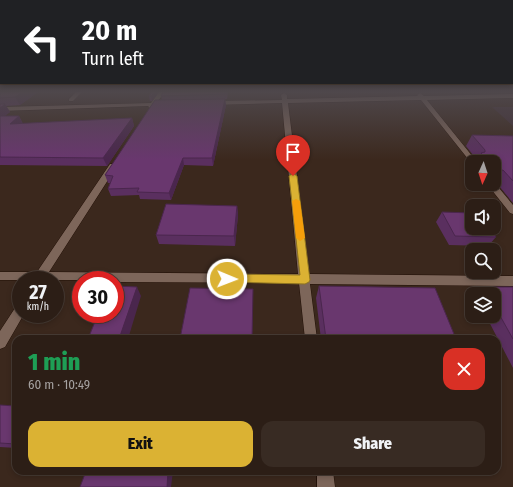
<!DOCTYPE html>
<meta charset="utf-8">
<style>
body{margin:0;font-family:"Fira Sans Condensed",sans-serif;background:#382b23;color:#f1f3f6;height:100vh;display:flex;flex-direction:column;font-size:15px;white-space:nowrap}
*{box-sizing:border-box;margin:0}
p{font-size:13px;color:#a6a2a1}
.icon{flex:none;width:22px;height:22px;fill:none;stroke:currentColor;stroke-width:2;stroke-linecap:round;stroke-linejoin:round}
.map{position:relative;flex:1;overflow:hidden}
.panel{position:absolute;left:12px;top:335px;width:489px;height:140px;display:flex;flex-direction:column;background:#2c1e16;border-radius:12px;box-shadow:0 2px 6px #0003,0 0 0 1px #483c35}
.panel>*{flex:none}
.top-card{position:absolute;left:0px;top:0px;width:513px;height:84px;box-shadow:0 2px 6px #0003,0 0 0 1px #483c35;background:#202124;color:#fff;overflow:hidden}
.needle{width:26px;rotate:183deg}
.controls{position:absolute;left:465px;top:155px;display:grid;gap:8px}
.controls a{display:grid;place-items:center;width:36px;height:36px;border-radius:8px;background:#2c1e16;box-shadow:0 2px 6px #0003,0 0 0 1px #483c35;font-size:20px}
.speed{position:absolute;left:12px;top:271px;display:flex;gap:8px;font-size:20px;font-weight:700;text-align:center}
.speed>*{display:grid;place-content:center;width:52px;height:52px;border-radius:50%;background:#2c1e16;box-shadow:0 2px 6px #0003,0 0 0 1px #483c35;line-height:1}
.speed small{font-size:10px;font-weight:400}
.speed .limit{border:6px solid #d22;background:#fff;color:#111}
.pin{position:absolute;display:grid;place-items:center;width:34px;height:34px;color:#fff;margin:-41px -17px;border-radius:50% 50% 50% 0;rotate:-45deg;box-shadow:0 0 4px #0007}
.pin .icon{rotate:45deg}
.me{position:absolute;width:44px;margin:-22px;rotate:91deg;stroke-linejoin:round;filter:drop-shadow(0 0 3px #0008)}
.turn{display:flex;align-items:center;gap:14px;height:84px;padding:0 16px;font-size:18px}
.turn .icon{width:52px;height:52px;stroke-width:2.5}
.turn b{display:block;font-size:28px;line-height:34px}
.round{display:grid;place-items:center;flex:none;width:42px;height:42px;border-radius:12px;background:#382b23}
.overview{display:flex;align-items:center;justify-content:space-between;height:68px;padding:0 16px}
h1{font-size:24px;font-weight:800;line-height:30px;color:#1e9e55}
.primary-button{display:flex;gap:8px;margin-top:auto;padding:8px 16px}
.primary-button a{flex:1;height:46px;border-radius:12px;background:#dbb233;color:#111;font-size:16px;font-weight:800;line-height:46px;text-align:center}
.primary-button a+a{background:#382b23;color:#f1f3f6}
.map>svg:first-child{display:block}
</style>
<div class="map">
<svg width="513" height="487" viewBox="0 0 513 487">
<rect width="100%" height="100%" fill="#3b281d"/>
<path fill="#412e36" d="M492 107H513V126Z"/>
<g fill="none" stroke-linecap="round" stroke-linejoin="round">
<g stroke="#221007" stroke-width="1">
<path id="minor" d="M76 92H82L73 101H69V99Z
M159 92H165L157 102 168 103V105L155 106 151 109 148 106 0 111V107L151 103Z
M284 93 287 95V99L418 96 417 95 420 93 424 96 513 94V98L427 100 477 162H472V164L421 100 288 103 309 274 513 276V286L310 284 317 339H305L299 283 115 282V280H0V272H37L110 164H113L117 166 49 272 298 274 282 103 212 105 209 103 212 101 282 100 281 95Z
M494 182 513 205V214L510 213 487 184H494Z
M21 304V314H24L5 347 0 349V331L17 305Z
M317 471H333L335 487H317Z"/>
</g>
<use href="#minor" fill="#7d665a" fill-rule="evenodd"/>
</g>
<path fill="#5a2f5f" d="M0 92H38L20 105 6 106 10 112 4 116H19L23 124 132 118 134 126 107 166 0 165Z
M152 92H159L152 101H150L149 96Z
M163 92H228L227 99H225L226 105 213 166 184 165 171 200 140 199 139 195 111 196 108 189 110 183H108L105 175 162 100 161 96Z
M472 135 513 136V203L495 181H494V162H476L477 160 466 146Z
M237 206 238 215 235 246 159 244 156 235Z
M442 212 496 237 488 246 449 245 436 222Z
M319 286 456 339H321L316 298Z
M484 287H513V368L486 316H494V294H477Z
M0 405 16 406V448L0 447Z"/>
<path fill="#4a264d" d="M23 92H38L20 105 15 97Z
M155 92H159L152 101 151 96Z
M227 92H228L227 99Z
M225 99 226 105 213 166 212 158Z
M5 104 10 112 0 120V108Z
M19 116 23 124H10Z
M132 118 134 126 107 166 103 158Z
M183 158 184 165 171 200 169 193Z
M503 170 495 181H494V177L498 171Z
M237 206 238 215 235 246 234 236Z
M137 287 141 296 128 339H119Z
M168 471H173L171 487H167Z"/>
<path fill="#69376e" stroke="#4a264d" d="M0 92H23L15 97 0 98Z
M152 92H155L151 96H149Z
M163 92H227V94L161 96Z
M225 99 212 158H183L169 193 137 192 139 188 108 189 113 176 105 175 155 100Z
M0 104H5L0 108Z
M0 116H19L10 124 132 118 103 158 0 157Z
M472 135 513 136V181L503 170 498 171 494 167V162H489L481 153 485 152V150Z
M166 204 237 206 234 236 156 235Z
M442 212 472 213V228H490L496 237 455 236Z
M115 286 137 287 119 339H88L98 314H115Z
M319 286 435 288 456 339H326Z
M484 287H513V339L494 305V294H488Z
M190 288 253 289 252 339H180Z
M0 405 16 406V444L0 443Z
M86 471H168L167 487H80Z"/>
<linearGradient id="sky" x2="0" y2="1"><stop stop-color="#201610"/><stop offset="0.57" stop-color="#4f484c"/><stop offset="1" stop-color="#4f484c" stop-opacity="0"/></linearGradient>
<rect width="513" height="160" fill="url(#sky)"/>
<path fill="#dbb233" stroke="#8e7421" d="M293 173 297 176 310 280 309 282 305 284 224 282 222 279 224 276 227 274 300 275 289 176Z"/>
<path fill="#f59e0b" d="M296 199 300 201 305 238 300 241 296 238 292 201Z"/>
</svg>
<div class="controls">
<a><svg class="needle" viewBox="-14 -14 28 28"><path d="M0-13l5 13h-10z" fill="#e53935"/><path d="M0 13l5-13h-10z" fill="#a6a2a1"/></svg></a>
<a><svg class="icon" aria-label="sound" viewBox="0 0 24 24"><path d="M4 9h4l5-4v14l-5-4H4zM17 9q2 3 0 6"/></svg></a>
<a><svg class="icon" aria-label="search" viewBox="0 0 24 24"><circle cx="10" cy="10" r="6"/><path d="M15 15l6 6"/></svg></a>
<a><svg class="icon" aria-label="layers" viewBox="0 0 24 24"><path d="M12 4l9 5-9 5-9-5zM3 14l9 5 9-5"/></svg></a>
</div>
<div class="speed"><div>27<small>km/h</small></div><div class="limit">30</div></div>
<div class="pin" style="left:293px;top:176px;background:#d93025"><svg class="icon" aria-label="arrive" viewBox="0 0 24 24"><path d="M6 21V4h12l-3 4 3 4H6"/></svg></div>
<svg class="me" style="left:227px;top:279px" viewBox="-20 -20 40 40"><circle r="17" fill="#dbb233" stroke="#fff" stroke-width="3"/><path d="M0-11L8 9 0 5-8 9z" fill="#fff"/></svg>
<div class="top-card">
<div class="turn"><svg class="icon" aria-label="left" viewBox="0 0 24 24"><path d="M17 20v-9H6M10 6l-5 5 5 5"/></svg><div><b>20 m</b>Turn left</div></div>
</div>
<section class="panel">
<div class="overview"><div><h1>1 min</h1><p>60 m · 10:49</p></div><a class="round" style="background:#d93025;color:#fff"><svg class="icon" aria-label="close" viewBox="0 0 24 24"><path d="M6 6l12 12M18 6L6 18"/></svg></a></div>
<div class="primary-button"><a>Exit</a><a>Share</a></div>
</section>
</div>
